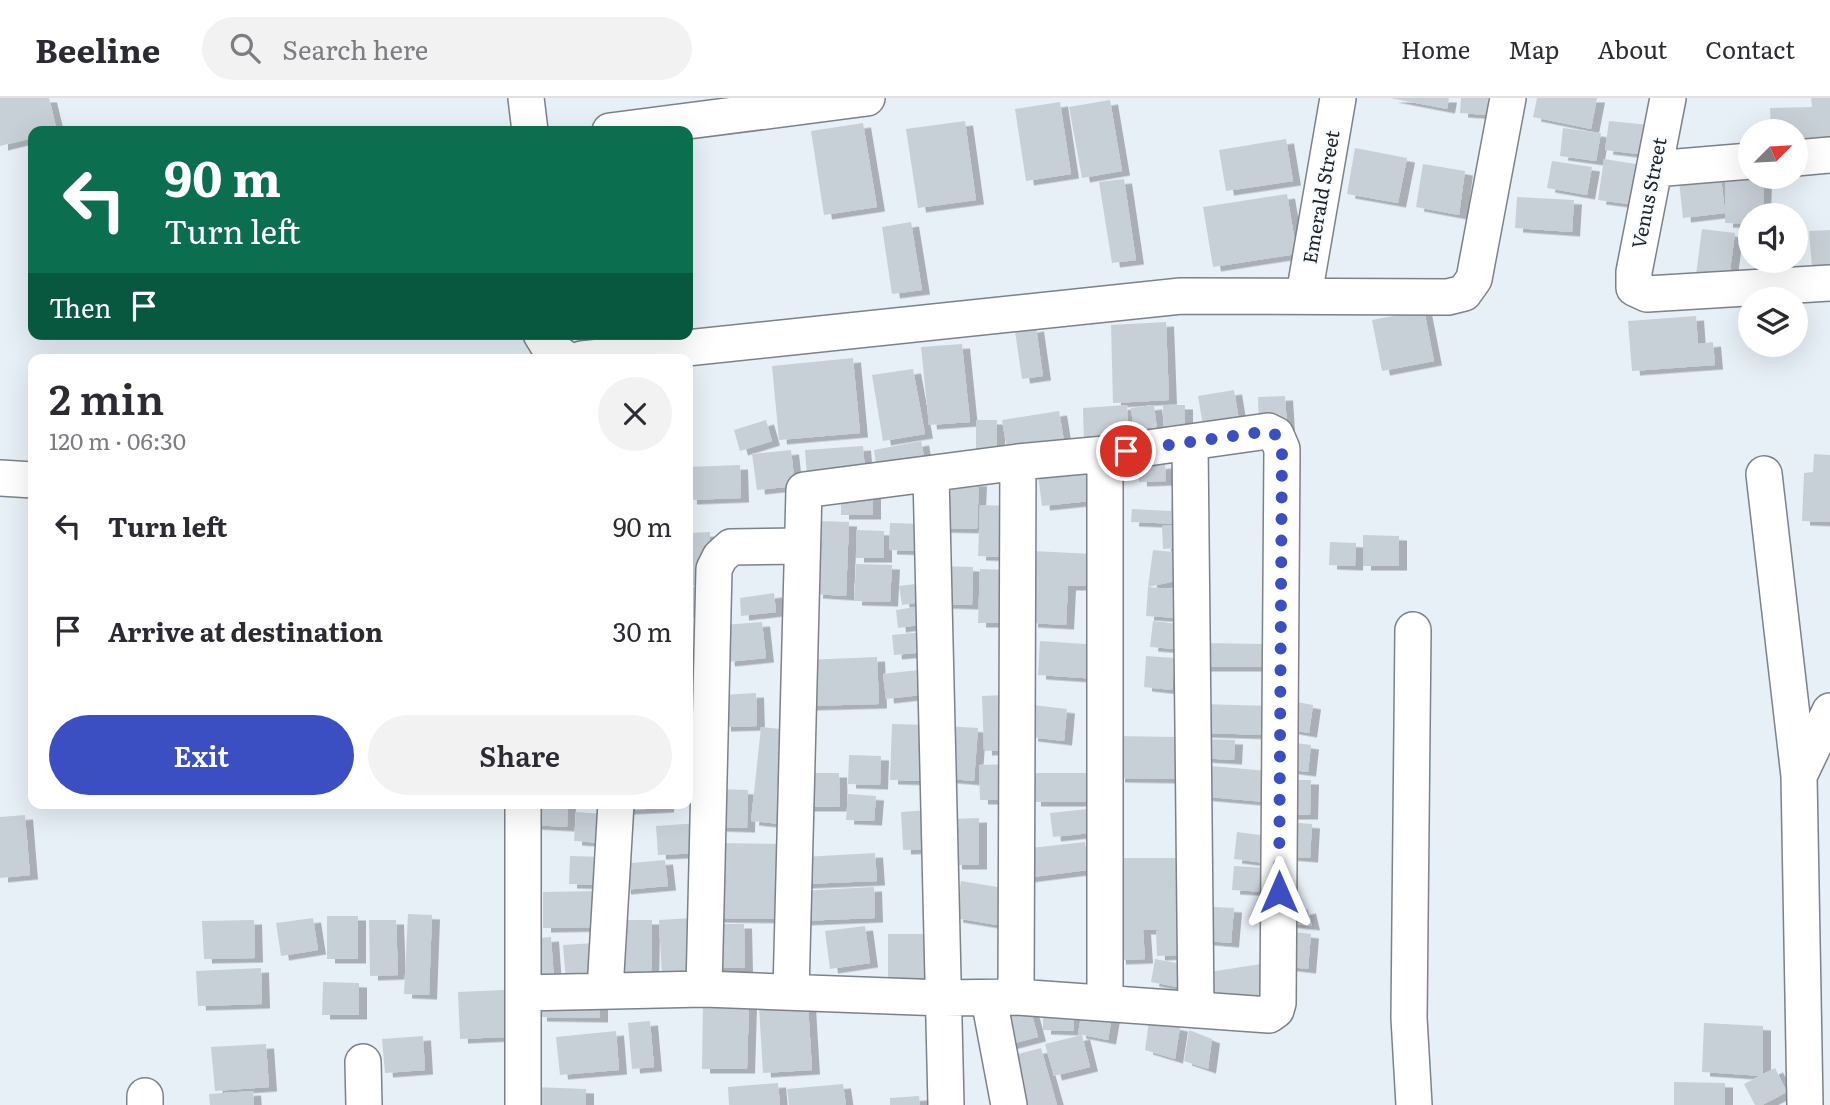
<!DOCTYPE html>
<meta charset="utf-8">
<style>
body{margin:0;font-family:Literata,serif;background:#f2f2f3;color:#2b2b33;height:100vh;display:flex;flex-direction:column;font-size:26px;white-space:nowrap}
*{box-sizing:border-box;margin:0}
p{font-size:23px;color:#7c7c81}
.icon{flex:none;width:38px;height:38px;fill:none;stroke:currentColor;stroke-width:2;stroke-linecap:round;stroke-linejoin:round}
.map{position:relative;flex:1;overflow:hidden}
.drawer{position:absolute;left:28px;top:256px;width:665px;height:455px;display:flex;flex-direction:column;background:#fff;border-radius:14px;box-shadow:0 7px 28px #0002}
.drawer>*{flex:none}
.guide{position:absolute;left:28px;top:28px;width:665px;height:214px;border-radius:14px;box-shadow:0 7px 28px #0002;background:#0b6e4f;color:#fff;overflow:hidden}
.needle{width:46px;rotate:66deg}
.fabs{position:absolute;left:1738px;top:21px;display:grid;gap:14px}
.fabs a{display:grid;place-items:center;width:70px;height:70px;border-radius:50%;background:#fff;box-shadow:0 7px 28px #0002;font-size:35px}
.pin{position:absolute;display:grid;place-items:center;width:60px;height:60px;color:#fff;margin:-30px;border:4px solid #fff;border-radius:50%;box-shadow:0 2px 7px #0007}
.me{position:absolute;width:77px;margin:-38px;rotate:0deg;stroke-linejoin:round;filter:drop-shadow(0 0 5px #0008)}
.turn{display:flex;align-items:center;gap:24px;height:147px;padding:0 21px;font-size:32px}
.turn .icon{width:91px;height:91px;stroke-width:2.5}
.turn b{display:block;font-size:49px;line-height:60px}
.then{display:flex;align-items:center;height:66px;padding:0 21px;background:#0003;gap:14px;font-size:26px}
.round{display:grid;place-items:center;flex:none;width:74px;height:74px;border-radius:37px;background:#f2f2f3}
.headline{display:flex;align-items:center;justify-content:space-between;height:119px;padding:0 21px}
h1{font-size:42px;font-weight:600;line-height:52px}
.cta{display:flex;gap:14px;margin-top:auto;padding:14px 21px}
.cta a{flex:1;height:80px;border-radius:42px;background:#3b4fc2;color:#fff;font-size:28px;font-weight:600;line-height:80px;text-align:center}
.cta a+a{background:#f2f2f3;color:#2b2b33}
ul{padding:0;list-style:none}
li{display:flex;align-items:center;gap:21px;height:105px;padding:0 21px}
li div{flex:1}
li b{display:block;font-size:26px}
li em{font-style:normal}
header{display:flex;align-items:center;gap:42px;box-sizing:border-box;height:98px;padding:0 35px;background:#fff;border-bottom:2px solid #e1e1e2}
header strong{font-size:33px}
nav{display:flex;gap:38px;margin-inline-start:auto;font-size:24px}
.search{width:490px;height:63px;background:#f2f2f3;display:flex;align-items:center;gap:18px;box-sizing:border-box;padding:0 24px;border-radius:38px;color:#7c7c81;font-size:26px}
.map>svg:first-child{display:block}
</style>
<header>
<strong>Beeline</strong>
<div class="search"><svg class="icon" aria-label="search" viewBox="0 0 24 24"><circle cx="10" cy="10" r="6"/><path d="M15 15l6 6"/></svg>Search here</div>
<nav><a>Home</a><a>Map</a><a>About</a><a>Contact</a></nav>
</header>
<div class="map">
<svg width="1830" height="1007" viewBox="0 0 1830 1007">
<defs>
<filter id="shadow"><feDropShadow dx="8" dy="4.5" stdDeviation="0" flood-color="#0004"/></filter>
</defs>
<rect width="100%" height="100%" fill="#e7eff7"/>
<path fill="#c8d0d7" filter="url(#shadow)" d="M0 0H49L57 33H33V40L0 48Z
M1390 0H1449L1447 11Z
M1461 0H1488L1487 17 1460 15Z
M1537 0H1597L1591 31 1533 19Z
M1811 0H1830V44L1796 46V33H1771L1770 10 1812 9Z
M1110 2 1122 73 1082 80 1069 9Z
M1060 4 1071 76 1026 83 1015 11Z
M965 23 976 102 918 110 906 31Z
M1609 23 1649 27 1646 57 1605 52Z
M863 25 877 109 824 117 811 33Z
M1563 30 1601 35 1596 63 1560 58Z
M1286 41 1293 83 1226 93 1219 52Z
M1355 50 1407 60 1398 105 1347 96Z
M1604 61 1642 67 1636 107 1598 102Z
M1552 63 1592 69 1587 97 1547 90Z
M1423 66 1465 73 1459 117 1416 109Z
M1726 77 1764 79 1763 117H1750V126L1725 125Z
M1721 79 1725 115 1683 120 1679 83Z
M1124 81 1136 162 1112 165 1099 84Z
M1287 96 1297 156 1213 169 1203 109Z
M1517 99 1574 102 1572 134 1515 130Z
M911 124 922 192 892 196 882 129Z
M1702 131 1735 135 1729 180 1695 184Z
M1830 132V168L1812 170 1809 133Z
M1424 212 1434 263 1382 273 1372 222Z
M1696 218 1698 246 1713 244 1715 267 1632 273 1628 223Z
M1166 224 1169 302 1113 305 1111 227Z
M1036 229 1043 278 1022 281 1015 233Z
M962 246 970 324 929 327 921 249Z
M853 260 860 335 779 342 772 268Z
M913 271 925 336 883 343 872 277Z
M1234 292 1241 334 1205 340 1198 298Z
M1285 298 1287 328 1259 329 1258 299Z
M1127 307 1129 343 1084 346 1083 310Z
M1154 307 1158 339 1135 342 1131 310Z
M1163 307H1185V340H1163Z
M1059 313 1065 349 1008 358 1002 322Z
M766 322 772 343 740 353 734 332Z
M976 322H997V359H976Z
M921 343 926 369 878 378 874 352Z
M863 348 865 373 807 378 805 352Z
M791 352 795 388 757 392 752 356Z
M1814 356 1830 357V424L1802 423 1804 375 1813 374Z
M1096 362 1100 402 1042 408 1037 369Z
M1165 366 1166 383 1139 384 1138 368Z
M740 367 741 400 689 402 688 369Z
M938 383 979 384 977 431 936 430Z
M841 395 873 396V417H841Z
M1172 397 1182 398 1181 426 1131 424 1132 411 1171 413Z
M980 407 1009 408 1007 459 978 458Z
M817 423 849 424 846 498 815 496Z
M890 425 925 426V453L889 452Z
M1185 427 1186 449 1163 451 1162 428Z
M856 432 884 433V460H856Z
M710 434V488H688V435Z
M1363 437 1399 438V468H1363Z
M1330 444 1356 445 1355 468 1329 467Z
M1153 452 1183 455 1180 482 1148 489Z
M1033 453 1093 456 1092 488H1068L1066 527 1030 525Z
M856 466 892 467 890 504 854 503Z
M940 468 973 469 972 507 939 506Z
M980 471 1009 472 1007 525H978Z
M924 485 927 503 902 507 899 488Z
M688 489H697V520L688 519Z
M1148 489 1181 492 1179 520 1146 518Z
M774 495 776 514 741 518 740 500Z
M922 508 925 526 898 530 896 512Z
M1153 523 1179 526 1176 551 1150 549Z
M762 524 766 560 727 564 723 527Z
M924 534 926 554 894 557 892 537Z
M1040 543 1100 547 1098 581 1038 577Z
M1201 545 1265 546V569H1201Z
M688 558 702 561 695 595 688 593Z
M1146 558 1175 560 1172 592 1144 589Z
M877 559 879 606 806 608 804 562Z
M927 571 930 596 886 601 883 576Z
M756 595 757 628 723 629 722 597Z
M1007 597 1009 652 984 653 982 598Z
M1291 603 1313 607 1309 635 1286 631Z
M1200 606 1272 608 1271 637 1199 635Z
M688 607H701L702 663H688Z
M1033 607 1067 611 1064 643 1030 639Z
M892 626 932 627 930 683 890 682Z
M945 628 978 630 974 683 940 680Z
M761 629 791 632 781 726 751 723Z
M1117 638 1176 639V681L1117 680Z
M1200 641 1235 642 1234 662 1199 660Z
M1288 644 1311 647 1308 674 1285 671Z
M849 657 881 658 880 687 848 686Z
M1013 666V702H980L979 667Z
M1201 667 1267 673 1265 704 1198 698Z
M805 675H839L840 709H806Z
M1033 675H1092V704H1033Z
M1288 682H1311L1310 717H1287Z
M715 691 748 692 747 730 714 729Z
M848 696 876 698 874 723 846 722Z
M533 705H568L567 729 532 727Z
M626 705H666V710L626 712Z
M1097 710 1100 734 1053 739 1050 715Z
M929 712 932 751 903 752 901 714Z
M576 714 605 716 603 745 574 743Z
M25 717 30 777 0 780V719Z
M979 720V767H954L952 721Z
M1287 724 1312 726 1310 760 1285 758Z
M699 725 701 755 658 757 656 728Z
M1237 734 1268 738 1265 765 1234 761Z
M1085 744 1088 772 1025 780 1022 751Z
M716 745 785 746 784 821 715 820Z
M875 755 877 783 804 786 803 759Z
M570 758 605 759 604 787 569 786Z
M1114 760H1184V832H1176L1178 857 1157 858 1156 833 1168 832H1143L1145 861 1118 862 1117 833 1129 832H1114Z
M665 762 668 788 623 792 620 766Z
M1234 768 1268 770 1266 794 1232 792Z
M961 783 1009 791 1003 828 955 820Z
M874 789 875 820 800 823 798 793Z
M601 793 602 829 543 830V794Z
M1198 808 1234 810 1231 845 1196 842Z
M1308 811 1312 828 1286 825 1287 816Z
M408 816 432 817 429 897 404 896Z
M327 818H358V861H327Z
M313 820 318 852 281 858 276 825Z
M692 820 695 877 662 879 659 822Z
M254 822 255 860 204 861 202 823Z
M369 822H396L398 877 370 878Z
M618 822H652L651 888H617Z
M707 826H744L745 870H708Z
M865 828 870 865 830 871 825 833Z
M1286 833 1311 836 1308 871 1282 868Z
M888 836H936V882H888Z
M551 839 554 882 529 884 526 841Z
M596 845 598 881 566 883 563 847Z
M1155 861 1182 866 1178 889 1151 884Z
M1267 865 1272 901 1207 910 1203 875Z
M261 870 262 906 198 908 196 873Z
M323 884 359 885V917H322Z
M504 892 506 939 460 941 458 894Z
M539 899 600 900V920L539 919Z
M703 905H749L747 971H702Z
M808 906 812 972 763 975 759 909Z
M1043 907H1074V933L1043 932Z
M1083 907 1113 913 1108 942 1078 936Z
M1030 909 1038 939 1007 947 999 917Z
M650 923 654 969 632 971 628 925Z
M1149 923 1180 929 1175 961 1145 952Z
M1704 925 1763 928V978L1702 974Z
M1189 932 1212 941 1208 971 1184 963Z
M616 933 619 972 560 977 556 939Z
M1082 937 1090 969 1054 978 1045 946Z
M423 938 425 972 385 975 382 941Z
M266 946 269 989 215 993 211 949Z
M1041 950 1057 1007H1020L1007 959Z
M1775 970 1787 994 1762 1007H1755L1744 986Z
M1674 984 1725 985V1007H1674Z
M778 985 780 1007H729L728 989Z
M843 986 846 1007H789L787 991Z
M533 989 586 991V1007H533Z
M253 993 254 1007H210L209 996Z
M919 998 920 1007H890V1000Z"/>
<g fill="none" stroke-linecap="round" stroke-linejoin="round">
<g stroke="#7b8289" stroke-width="38">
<path id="minor" d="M526 0 530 33
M1668 0 1634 174V190L1647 196 1830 185
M610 33 867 0
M1796 60 1830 57
M1654 71 1750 63
M1304 197 1338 0
M541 236 549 249 566 261
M582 261 1181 198 1448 199 1464 195 1474 181 1508 0
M1190 345 1196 912
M1764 376 1799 678 1805 1007
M931 377 946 1007
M0 380 33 382
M1413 532 1409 920 1414 1007
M1799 678 1830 613
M523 705V895
M704 891 714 471 720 459 731 449 802 448
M605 892 616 705
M1016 899 1018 364
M989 901 1009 1007
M1105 905V356
M363 964 364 1007
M145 1007V998
M523 1007V895L704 891 943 900 1016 899 1269 917 1276 912 1278 905 1282 351 1276 337 1268 333 1105 356 1018 364 804 392 791 894"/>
</g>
<use href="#minor" stroke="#fff" stroke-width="35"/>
</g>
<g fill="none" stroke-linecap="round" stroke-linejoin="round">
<path stroke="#3b4fc2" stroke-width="12" stroke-dasharray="0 21.6" d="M1126 353 1268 333 1276 337 1282 351 1279 794"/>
</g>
<g text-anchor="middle" stroke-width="5" stroke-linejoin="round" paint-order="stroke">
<g font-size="19" fill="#212426" stroke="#f9fcff">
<text transform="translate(1649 95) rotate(-79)" y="7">Venus Street</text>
<text transform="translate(1321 99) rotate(-80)" y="7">Emerald Street</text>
</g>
</g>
</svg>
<div class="fabs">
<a><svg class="needle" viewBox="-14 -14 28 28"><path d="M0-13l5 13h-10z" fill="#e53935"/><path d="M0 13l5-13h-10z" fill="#7c7c81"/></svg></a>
<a><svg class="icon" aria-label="sound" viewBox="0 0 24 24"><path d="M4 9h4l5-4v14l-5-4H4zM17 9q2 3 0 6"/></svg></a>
<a><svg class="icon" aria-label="layers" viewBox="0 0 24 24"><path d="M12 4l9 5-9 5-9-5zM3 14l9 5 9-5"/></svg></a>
</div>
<div class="pin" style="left:1126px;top:353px;background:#d93025"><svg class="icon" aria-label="arrive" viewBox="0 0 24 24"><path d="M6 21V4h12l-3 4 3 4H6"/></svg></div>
<svg class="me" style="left:1279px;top:794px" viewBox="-20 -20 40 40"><path d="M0-17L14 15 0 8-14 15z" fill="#3b4fc2" stroke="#fff" stroke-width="4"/></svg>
<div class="guide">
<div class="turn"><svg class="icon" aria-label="left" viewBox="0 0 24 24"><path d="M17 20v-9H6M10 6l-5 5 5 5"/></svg><div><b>90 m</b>Turn left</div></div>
<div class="then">Then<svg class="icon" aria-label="arrive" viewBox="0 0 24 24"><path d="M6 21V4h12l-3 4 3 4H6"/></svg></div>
</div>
<section class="drawer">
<div class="headline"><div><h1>2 min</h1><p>120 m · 06:30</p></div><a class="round"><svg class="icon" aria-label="close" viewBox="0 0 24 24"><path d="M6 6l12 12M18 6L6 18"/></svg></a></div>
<ul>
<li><svg class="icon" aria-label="left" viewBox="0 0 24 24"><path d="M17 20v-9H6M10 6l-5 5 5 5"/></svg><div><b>Turn left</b></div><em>90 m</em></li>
<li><svg class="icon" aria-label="arrive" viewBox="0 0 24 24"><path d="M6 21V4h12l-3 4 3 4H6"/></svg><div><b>Arrive at destination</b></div><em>30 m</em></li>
</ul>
<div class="cta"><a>Exit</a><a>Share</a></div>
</section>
</div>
